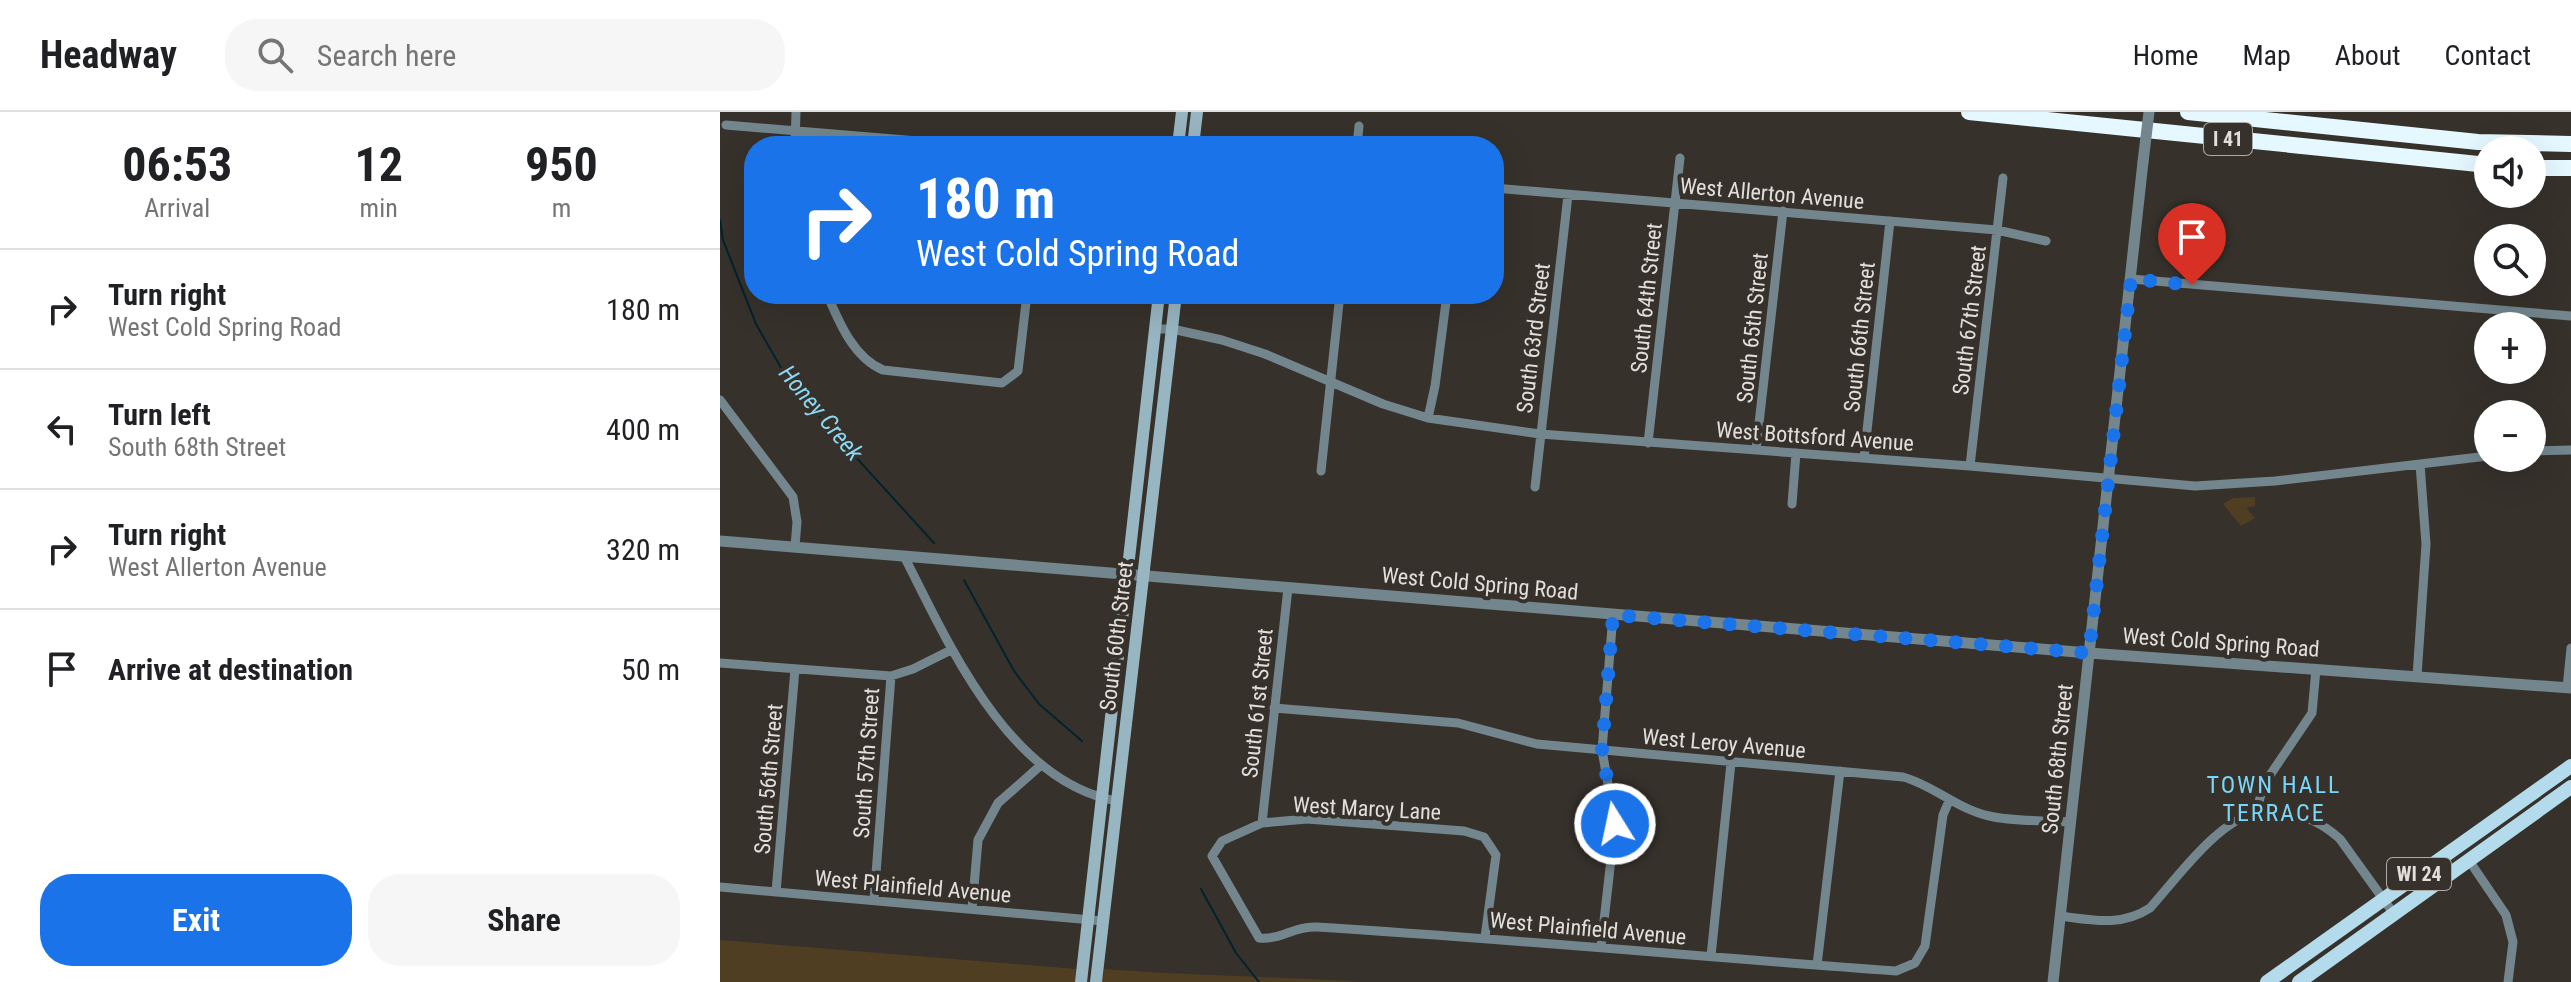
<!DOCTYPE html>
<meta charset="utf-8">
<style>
body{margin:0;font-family:"Roboto Condensed",sans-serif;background:#f6f6f6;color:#202124;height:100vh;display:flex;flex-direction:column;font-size:30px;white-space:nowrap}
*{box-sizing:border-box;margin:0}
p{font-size:26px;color:#757577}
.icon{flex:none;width:44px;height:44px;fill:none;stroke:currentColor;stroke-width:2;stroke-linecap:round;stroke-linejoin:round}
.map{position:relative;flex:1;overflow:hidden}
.sheet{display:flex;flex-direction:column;background:#fff;width:720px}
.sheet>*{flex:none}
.hud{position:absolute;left:24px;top:24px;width:760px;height:168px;border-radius:32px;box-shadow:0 8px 32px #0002;background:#1a73e8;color:#fff;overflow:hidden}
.controls{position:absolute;left:1754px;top:24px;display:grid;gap:16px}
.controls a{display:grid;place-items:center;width:72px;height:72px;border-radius:50%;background:#fff;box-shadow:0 8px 32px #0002;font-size:40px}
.pin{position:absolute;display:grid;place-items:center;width:68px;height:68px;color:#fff;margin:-82px -34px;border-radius:50% 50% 50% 0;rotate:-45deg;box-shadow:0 0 8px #0007}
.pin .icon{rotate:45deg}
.me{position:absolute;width:88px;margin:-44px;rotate:350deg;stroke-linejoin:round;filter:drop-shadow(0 0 6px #0008)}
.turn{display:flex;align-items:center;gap:28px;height:168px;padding:0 40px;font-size:36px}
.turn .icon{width:104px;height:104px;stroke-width:2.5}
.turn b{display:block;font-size:56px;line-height:68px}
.eta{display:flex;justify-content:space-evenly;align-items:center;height:136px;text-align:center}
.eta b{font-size:48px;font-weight:700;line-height:56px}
.button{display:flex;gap:16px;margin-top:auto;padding:16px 40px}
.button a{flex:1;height:92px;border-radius:32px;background:#1a73e8;color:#fff;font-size:32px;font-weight:700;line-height:92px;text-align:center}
.button a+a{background:#f6f6f6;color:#202124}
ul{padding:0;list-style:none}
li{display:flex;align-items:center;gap:24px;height:120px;padding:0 40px;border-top:2px solid #e0e0e0}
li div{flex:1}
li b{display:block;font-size:30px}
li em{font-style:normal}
header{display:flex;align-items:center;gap:48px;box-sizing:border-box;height:112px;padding:0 40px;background:#fff;border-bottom:2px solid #e0e0e0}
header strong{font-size:38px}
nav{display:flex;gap:44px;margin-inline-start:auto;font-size:28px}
.search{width:560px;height:72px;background:#f6f6f6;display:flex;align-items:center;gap:20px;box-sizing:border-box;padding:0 28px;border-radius:32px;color:#757577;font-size:30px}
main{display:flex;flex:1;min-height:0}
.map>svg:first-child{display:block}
</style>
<header>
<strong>Headway</strong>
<div class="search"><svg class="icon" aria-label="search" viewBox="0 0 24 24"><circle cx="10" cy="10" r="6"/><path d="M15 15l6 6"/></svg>Search here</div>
<nav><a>Home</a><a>Map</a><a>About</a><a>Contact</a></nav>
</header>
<main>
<section class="sheet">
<div class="eta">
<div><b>06:53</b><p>Arrival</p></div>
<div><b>12</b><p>min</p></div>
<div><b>950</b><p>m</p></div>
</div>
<ul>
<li><svg class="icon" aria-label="right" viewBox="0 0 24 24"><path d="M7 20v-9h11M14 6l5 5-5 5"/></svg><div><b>Turn right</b><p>West Cold Spring Road</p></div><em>180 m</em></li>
<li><svg class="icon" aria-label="left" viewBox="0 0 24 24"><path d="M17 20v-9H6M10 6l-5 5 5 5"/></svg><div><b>Turn left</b><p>South 68th Street</p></div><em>400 m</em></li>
<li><svg class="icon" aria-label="right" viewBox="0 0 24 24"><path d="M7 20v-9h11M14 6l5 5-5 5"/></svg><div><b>Turn right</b><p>West Allerton Avenue</p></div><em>320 m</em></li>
<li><svg class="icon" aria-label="arrive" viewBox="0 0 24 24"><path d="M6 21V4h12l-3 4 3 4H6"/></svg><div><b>Arrive at destination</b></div><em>50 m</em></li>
</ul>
<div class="button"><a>Exit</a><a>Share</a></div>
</section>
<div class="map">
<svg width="1851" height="870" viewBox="0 0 1851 870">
<rect width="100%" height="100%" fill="#36312b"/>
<path fill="#503e23" d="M1535 385V394L1526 396 1535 406 1521 414 1503 392 1513 386Z
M0 828 356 857 355 870H0Z
M384 857C470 864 555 864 641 870H380L383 866Z"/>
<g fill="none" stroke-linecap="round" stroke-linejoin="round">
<path stroke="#00232e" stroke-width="2" d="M0 108 3 128 36 212 64 261 102 308 214 431
M244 468 294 559 319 592 362 629
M481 777 516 841 539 870"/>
<path stroke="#73868e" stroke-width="9" d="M6 13 257 34
M75 34 76 0
M637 34 639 14
M774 76 1277 118 1326 129
M1411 167 1851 204
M107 182C119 210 133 245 163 258L282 271 298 259 307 182
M435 217H452L502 228 545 242 663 292 708 306 820 322 1250 354 1475 374 1555 369 1768 344
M0 288 73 385 77 410 75 434
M708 306 715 274 727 182
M928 331 960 46
M1036 338 1063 99
M1812 339 1851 338
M1144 346 1170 109
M1250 354 1283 66
M601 359 620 182
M815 375 848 83
M1072 392 1076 341
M184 444C229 533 289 670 397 689
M0 551 171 564 193 557 231 538
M1697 564 1706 432 1700 352
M1847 576 1851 536
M554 596 738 611 817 632 1183 665C1213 673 1237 697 1269 704 1294 710 1324 708 1350 710
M1536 700 1544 672 1592 601 1596 557
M542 711 568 476
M1748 747 1786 803 1793 830 1788 870
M0 775 383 809
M56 780 75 557
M154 788 171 564
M252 797 258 728 278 691 320 654
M1340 804C1372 808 1401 815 1430 796 1457 766 1495 712 1534 701 1542 699 1551 700 1559 701 1583 701 1602 711 1620 727L1674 802
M765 825 776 743 764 725 744 719 587 707 542 711 502 729 492 744 539 826C562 828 573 814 597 815 791 827 983 845 1176 859L1195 851 1205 834 1223 703 1229 689
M881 835 895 712 882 638 893 503
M991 844 1011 651
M1097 853 1120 659"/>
<path stroke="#73868e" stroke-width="11" d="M0 429 1369 541 1851 576
M1333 870 1423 50"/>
<path stroke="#98b6c2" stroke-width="12" d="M458 34 462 0
M473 34 477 0
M361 870 439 182
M376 870 456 182"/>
<path stroke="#b3dbeb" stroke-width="14" d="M1547 870 1851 654
M1579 870 1851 675"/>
<path stroke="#e5f7ff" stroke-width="16" d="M1249 0 1768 53
M1468 0 1758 30 1851 32
M1812 56H1851"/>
<path stroke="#73868e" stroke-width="11" d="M1423 50 1429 0"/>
</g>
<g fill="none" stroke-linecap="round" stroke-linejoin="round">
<path stroke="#1a73e8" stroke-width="14" stroke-dasharray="0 25.2" d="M895 712 882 638 893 503 1369 541 1411 167 1472 173"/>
</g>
<g text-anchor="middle" stroke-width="8" stroke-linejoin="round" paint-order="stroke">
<g fill="#36312b" stroke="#aeaba6" stroke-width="2">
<rect x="1484" y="11" width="48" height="32" rx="6"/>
<rect x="1667" y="746" width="64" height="32" rx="6"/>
</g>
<g font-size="20" font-weight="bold" fill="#e2dfdb">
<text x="1508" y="34">I 41</text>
<text x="1699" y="769">WI 24</text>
</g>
<g font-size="22" fill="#e2dfdb" stroke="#36312b">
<text transform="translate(1052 81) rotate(5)" y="8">West Allerton Avenue</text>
<text transform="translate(926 186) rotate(-84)" y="8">South 64th Street</text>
<text transform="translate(1249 208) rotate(-83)" y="8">South 67th Street</text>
<text transform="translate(1032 216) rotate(-84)" y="8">South 65th Street</text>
<text transform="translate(1139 225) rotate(-84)" y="8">South 66th Street</text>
<text transform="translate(813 226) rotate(-83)" y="8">South 63rd Street</text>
<text transform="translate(1095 324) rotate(4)" y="8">West Bottsford Avenue</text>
<text transform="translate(760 471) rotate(5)" y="8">West Cold Spring Road</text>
<text transform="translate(396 524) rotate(-83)" y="8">South 60th Street</text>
<text transform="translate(1501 530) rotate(4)" y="8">West Cold Spring Road</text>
<text transform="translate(537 591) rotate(-84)" y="8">South 61st Street</text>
<text transform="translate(1004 631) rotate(5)" y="8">West Leroy Avenue</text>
<text transform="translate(1337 647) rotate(-84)" y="8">South 68th Street</text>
<text transform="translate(146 651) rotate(-86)" y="8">South 57th Street</text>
<text transform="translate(48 667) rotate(-85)" y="8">South 56th Street</text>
<text transform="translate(647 696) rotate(3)" y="8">West Marcy Lane</text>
<text transform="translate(193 774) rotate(5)" y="8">West Plainfield Avenue</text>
<text transform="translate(868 816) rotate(5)" y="8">West Plainfield Avenue</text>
</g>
<g font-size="24" font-style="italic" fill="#8cd9f5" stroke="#36312b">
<text transform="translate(101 301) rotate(50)" y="8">Honey Creek</text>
</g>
<g font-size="24" letter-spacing="2" fill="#7ad6f8" stroke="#36312b">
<text x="1554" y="681">TOWN HALL<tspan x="1554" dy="28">TERRACE</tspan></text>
</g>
</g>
</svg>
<div class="controls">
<a><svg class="icon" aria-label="sound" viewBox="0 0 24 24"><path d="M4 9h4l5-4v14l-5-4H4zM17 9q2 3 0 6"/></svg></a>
<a><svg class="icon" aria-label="search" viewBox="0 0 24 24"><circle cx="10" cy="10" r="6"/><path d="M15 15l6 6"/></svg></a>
<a>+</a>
<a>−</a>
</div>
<div class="pin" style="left:1472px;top:173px;background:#d93025"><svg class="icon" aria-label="arrive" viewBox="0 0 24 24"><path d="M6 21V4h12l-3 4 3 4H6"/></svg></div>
<svg class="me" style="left:895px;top:712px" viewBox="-20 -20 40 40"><circle r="17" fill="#1a73e8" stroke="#fff" stroke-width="3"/><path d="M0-11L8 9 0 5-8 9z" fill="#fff"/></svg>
<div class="hud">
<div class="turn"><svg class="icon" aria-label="right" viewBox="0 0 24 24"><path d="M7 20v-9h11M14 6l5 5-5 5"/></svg><div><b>180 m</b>West Cold Spring Road</div></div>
</div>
</div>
</main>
